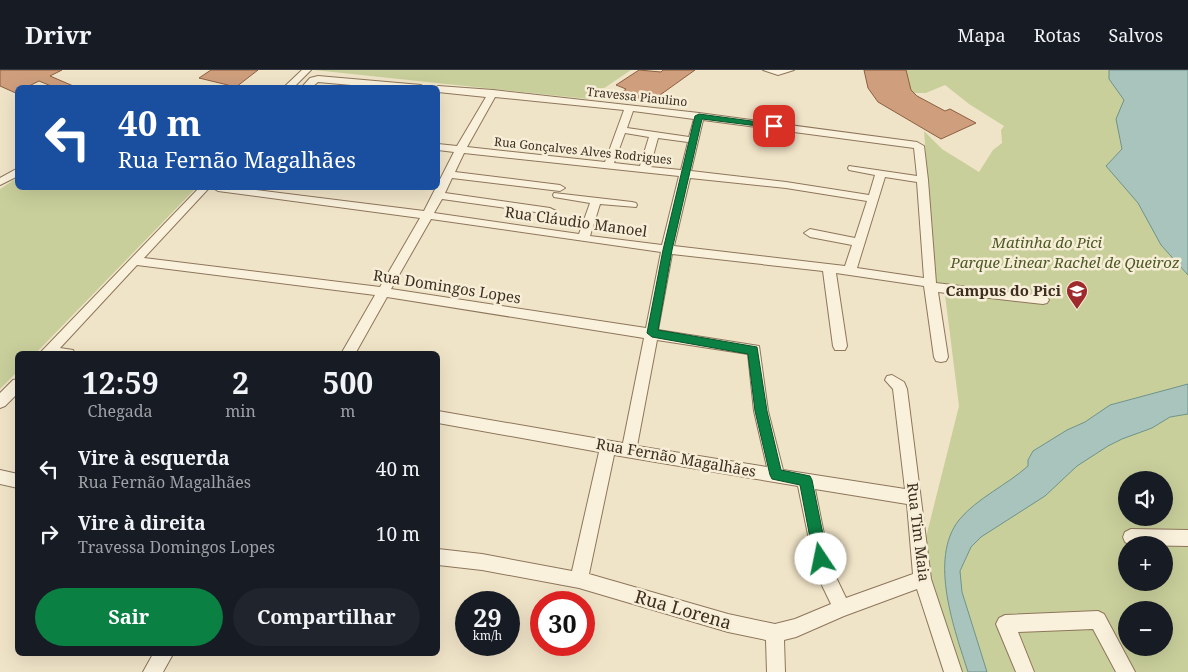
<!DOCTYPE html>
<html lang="pt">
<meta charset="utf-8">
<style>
body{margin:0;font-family:"Noto Serif",serif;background:#20242c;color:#f1f3f6;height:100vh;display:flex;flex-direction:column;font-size:19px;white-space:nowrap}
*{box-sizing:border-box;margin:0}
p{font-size:16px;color:#9ea1a6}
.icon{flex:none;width:28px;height:28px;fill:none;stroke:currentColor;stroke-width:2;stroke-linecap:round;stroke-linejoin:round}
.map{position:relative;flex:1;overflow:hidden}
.side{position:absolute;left:15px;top:281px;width:425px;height:305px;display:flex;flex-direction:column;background:#171b24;border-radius:8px;box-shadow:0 5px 20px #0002}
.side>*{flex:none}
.hud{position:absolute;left:15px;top:15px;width:425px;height:105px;border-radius:8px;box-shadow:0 5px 20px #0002;background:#1a4fa0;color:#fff;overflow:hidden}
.fabs{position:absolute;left:1118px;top:401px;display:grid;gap:10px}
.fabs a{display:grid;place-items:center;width:55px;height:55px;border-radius:50%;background:#171b24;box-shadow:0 5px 20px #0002;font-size:25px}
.speed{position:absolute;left:455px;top:521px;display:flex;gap:10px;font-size:25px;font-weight:700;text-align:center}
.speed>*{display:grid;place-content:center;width:65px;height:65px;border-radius:50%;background:#171b24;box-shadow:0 5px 20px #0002;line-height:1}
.speed small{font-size:12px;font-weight:400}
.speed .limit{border:8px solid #d22;background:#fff;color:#111}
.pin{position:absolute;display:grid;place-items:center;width:42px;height:42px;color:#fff;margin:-21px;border-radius:10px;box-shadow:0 2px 8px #0006}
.me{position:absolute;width:55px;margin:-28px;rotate:349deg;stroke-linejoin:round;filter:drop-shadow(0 0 4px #0008)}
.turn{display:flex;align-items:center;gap:18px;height:105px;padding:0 20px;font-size:22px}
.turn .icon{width:65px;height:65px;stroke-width:2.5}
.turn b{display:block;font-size:35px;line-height:42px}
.eta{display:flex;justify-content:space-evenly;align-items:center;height:85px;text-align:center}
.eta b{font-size:30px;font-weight:700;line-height:35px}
.button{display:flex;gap:10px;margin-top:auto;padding:10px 20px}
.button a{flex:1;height:58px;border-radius:30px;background:#0b8043;color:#fff;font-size:20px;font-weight:700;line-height:58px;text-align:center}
.button a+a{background:#20242c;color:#f1f3f6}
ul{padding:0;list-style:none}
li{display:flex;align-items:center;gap:15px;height:65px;padding:0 20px}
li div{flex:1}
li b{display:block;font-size:19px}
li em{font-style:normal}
header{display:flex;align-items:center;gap:30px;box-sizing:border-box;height:70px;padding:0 25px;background:#171b24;border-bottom:1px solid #363941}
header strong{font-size:24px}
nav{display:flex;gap:28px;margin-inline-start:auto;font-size:18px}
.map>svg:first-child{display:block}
</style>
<header>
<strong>Drivr</strong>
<nav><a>Mapa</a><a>Rotas</a><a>Salvos</a></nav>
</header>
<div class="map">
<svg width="1188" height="602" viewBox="0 0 1188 602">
<rect width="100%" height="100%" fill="#f0e4c8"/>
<path fill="#c9cf9b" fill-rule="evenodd" d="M314 0H631L588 29Z
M901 0H1188V602H943C932 568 919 535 918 499L959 336 944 217 936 216 924 61 942 79 979 102 993 80 1002 73 1001 60 1004 56 969 34 945 15 926 23H914L895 8ZM1126 410H1164V448H1126ZM1126 475H1164V512H1126ZM1126 540H1164V578H1126Z
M17 108 18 118H196L35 284H18L17 302 0 319V119Z"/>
<path fill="#a9c4bc" stroke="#6f938a" d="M1109 0H1188V205L1161 175 1138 133 1106 96 1122 79 1116 49 1124 30 1109 9Z
M1188 314V344L1170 347 1152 358 1122 369 1108 376 1077 396 1045 426 981 467 971 477 960 501 962 522 987 602H968C955 561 928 489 959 450 977 428 1007 415 1028 396V390L1033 381 1067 360 1085 352 1110 335Z"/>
<path fill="#cf9f7d" stroke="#8d5f41" d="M0 0H62L50 6 78 18H56L39 11 25 18H18V24L0 16Z
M211 0H258L236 17 199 8Z
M639 0 661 2 663 0H695L653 30 650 28 643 33 626 27 629 25 621 23 626 19 616 15Z
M864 0H906L911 20 917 26 945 41 950 39 976 53 941 69 878 32 868 18Z"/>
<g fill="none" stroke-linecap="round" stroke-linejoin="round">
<g stroke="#8d765c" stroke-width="2">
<path id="minor" d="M302 0H311L293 18H283Z
M763 0H794L778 5Z
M318 6 421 15 425 18H385L318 12 311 18H301L310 8Z
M438 16 493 20 699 43 917 72 924 76 928 110 936 213 1043 226 1047 227 1049 230 1047 233 1043 234 938 222 948 287 946 291 941 292 936 291 934 287 924 216 836 203 847 276 845 280H835L833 276 823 201 672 184 658 260 759 276 768 341 783 400 905 419 893 319 885 310 887 306 892 305 904 312 907 319 931 509 962 602H944L917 519 844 546 796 567 784 570 785 602H767L766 570 728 562 579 518 482 500 438 495V479L482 484 572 501 599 382 438 353V341L623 373 644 268 387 227 355 284H341L375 225 137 195 60 278 73 280 75 284H39L199 118H209L144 188 380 217 420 148 218 121 213 118H239L424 141 454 82 438 80V74L457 76 486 27 438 22V18H435ZM495 27 624 40 605 92 467 77ZM633 41 694 49 689 67 627 58ZM703 50 914 78 917 106 849 96 848 98 849 100 875 105 869 125 786 112 691 101ZM625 63 649 67 640 96 614 93ZM658 68 688 72 681 100 650 97ZM464 83 679 106 662 175 590 166 600 134 636 137 637 135 636 133 632 132 554 123 553 125 554 127 590 133 579 164 434 143 442 129 550 144 556 141 550 138 445 123 452 108 560 121 565 118 560 115 455 102ZM885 107 917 112 924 208 857 198ZM690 108 786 118 867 131 855 168 810 159 804 163 810 167 852 175 845 196 674 176ZM431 149 661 182 646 258 391 219ZM657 270 748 284 754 341 767 397 637 376ZM614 385 798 416 813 489 816 503 831 534 795 549 775 554 728 544 589 504ZM815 419 907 434 913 504 846 528 833 501 829 489Z
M18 98V106L0 115V108Z
M18 309V323L5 336 0 338V323L13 310Z
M0 400 18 404V418L0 414Z
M1131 459 1188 460V476L1131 475 1125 472 1123 467 1125 462Z
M1098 541 1104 544 1135 602H1116L1093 559 1018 562 1034 602H1016L996 554 999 548 1005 545Z
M153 584H173L163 602H143Z"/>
</g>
<use href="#minor" fill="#faf1dc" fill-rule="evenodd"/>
</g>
<path fill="#0b8043" stroke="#07532c" d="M699 44 774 54 778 56 774 58 702 49 672 180 658 260 757 277 767 341 781 400 810 406 812 410 828 489 826 493 821 495 816 493 814 489 800 415 772 409 770 405 755 341 748 284 652 267 647 263 663 180 695 46Z"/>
<defs>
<g id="university-pin" transform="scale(1.125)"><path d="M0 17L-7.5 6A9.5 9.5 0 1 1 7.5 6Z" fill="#9e2a2b" stroke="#f7eed8"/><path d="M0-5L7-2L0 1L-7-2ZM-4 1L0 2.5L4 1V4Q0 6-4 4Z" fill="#fff"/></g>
</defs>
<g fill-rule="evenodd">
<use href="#university-pin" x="1077" y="221"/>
</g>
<g text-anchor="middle" stroke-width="5" stroke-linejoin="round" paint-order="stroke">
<g font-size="12" fill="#3d2e20" stroke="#f7eed8">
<text transform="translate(637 27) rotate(6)" y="4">Travessa Piaulino</text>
<text transform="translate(583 81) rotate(6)" y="4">Rua Gonçalves Alves Rodrigues</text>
</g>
<g font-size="15" fill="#3d2e20" stroke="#f7eed8">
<text transform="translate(576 152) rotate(8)" y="5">Rua Cláudio Manoel</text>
<text transform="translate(447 217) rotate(9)" y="5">Rua Domingos Lopes</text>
<text transform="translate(676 388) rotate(10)" y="5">Rua Fernão Magalhães</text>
<text transform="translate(918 462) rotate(83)" y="5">Rua Tim Maia</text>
</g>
<g font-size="15" font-style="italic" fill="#4d5a26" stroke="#f7eed8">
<text x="1047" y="178">Matinha do Pici</text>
<text x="1065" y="198">Parque Linear Rachel de Queiroz</text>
</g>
<g font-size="15" font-weight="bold" fill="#3d2e20" stroke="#f7eed8" text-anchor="end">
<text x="1061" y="226">Campus do Pici</text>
</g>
<g font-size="18" fill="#3d2e20" stroke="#f7eed8">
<text transform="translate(683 540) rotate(16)" y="6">Rua Lorena</text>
</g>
</g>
</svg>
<div class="fabs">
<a><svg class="icon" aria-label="sound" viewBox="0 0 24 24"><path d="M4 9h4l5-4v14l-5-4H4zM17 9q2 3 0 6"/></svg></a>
<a>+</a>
<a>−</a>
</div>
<div class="speed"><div>29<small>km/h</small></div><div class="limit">30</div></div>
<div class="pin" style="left:774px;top:56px;background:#d93025"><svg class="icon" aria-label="arrive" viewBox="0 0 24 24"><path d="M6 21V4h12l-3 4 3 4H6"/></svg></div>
<svg class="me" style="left:821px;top:489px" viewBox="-20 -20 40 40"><circle r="19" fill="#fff"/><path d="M0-13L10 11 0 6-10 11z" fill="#0b8043"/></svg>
<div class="hud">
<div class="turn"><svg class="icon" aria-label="left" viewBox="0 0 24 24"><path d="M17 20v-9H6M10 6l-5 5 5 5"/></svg><div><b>40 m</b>Rua Fernão Magalhães</div></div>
</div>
<section class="side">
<div class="eta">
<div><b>12:59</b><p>Chegada</p></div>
<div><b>2</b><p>min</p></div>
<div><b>500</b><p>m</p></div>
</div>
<ul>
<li><svg class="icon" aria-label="left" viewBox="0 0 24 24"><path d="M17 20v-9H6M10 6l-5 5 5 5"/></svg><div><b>Vire à esquerda</b><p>Rua Fernão Magalhães</p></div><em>40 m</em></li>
<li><svg class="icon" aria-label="right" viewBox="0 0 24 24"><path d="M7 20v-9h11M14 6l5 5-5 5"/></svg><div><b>Vire à direita</b><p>Travessa Domingos Lopes</p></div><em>10 m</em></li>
</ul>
<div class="button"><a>Sair</a><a>Compartilhar</a></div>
</section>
</div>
